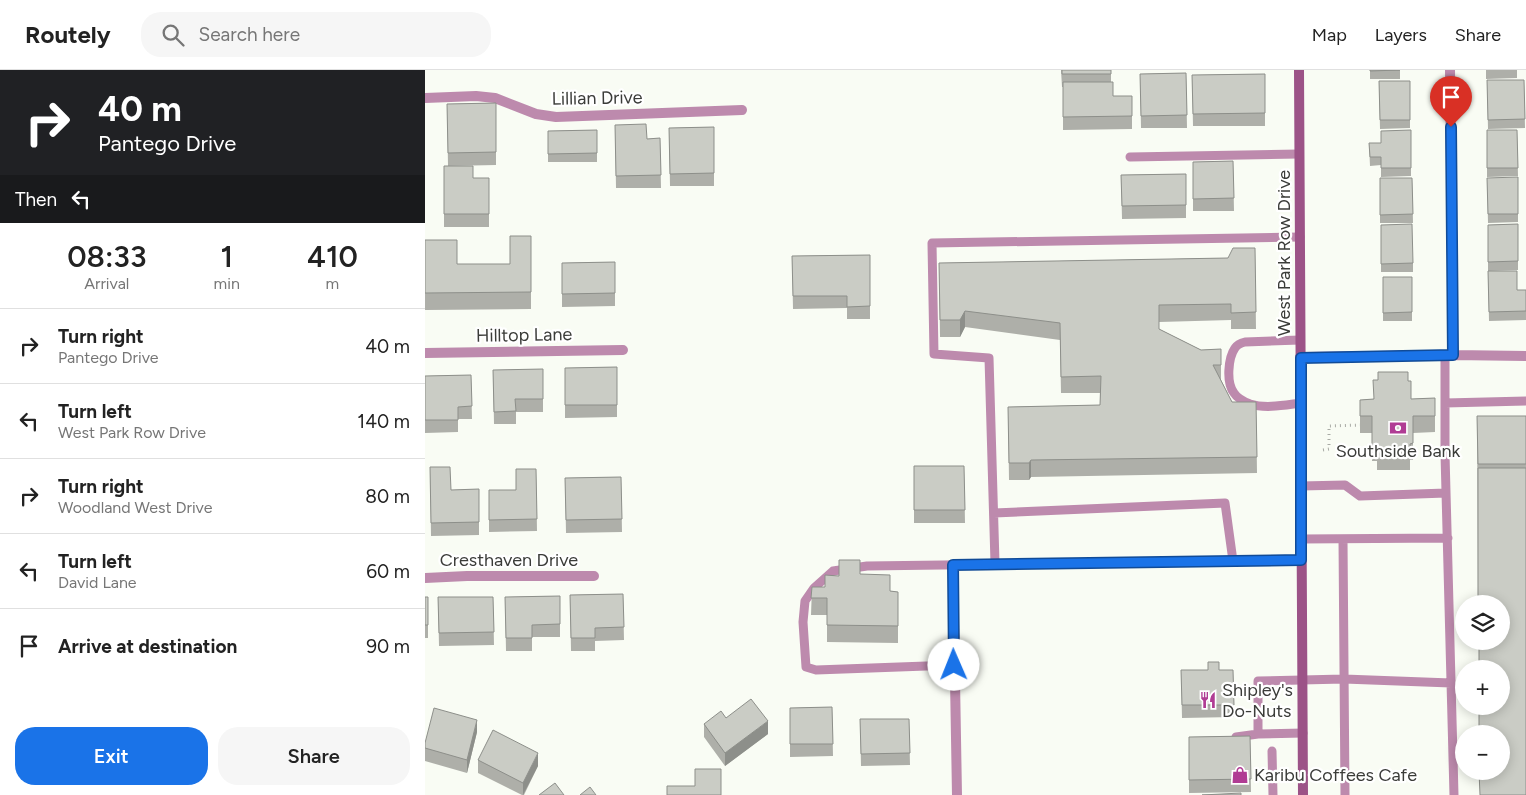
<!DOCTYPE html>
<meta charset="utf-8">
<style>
body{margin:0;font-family:Figtree,sans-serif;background:#f6f6f6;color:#222;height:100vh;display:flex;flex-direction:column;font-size:19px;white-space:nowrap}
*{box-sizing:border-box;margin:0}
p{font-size:16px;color:#767676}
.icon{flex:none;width:28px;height:28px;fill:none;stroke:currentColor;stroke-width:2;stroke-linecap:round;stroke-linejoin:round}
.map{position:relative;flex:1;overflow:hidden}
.sheet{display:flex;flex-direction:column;background:#fff;width:425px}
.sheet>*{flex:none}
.guide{background:#202124;color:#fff;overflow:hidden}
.buttons{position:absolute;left:1030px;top:525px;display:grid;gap:10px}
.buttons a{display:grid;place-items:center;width:55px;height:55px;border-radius:50%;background:#fff;box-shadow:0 2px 12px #0003;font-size:25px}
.pin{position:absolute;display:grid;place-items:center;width:42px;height:42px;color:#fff;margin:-51px -21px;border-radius:50% 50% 50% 0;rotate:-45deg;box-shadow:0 0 5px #0007}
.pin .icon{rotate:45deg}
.me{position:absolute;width:55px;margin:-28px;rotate:359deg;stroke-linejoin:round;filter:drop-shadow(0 0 4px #0008)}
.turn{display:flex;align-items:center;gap:18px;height:105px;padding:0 15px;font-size:22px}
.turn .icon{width:65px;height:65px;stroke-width:2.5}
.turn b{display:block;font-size:35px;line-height:42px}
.then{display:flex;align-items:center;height:48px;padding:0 15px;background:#0003;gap:10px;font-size:19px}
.eta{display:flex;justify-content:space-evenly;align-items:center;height:85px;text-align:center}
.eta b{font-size:30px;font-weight:600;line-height:35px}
.action{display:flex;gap:10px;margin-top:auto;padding:10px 15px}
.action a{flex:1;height:58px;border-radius:20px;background:#1a73e8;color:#fff;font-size:20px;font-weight:600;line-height:58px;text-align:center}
.action a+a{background:#f6f6f6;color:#222}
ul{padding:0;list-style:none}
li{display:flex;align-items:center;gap:15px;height:75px;padding:0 15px;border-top:1px solid #e0e0e0}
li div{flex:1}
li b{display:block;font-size:19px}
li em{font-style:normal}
header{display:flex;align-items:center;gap:30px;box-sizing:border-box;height:70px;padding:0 25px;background:#fff;border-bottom:1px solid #e0e0e0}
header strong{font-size:24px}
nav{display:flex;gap:28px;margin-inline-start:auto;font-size:18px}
.search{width:350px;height:45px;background:#f6f6f6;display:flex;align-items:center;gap:12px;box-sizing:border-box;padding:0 18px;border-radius:20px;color:#767676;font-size:19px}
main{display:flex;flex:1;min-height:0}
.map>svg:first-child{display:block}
</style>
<header>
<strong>Routely</strong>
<div class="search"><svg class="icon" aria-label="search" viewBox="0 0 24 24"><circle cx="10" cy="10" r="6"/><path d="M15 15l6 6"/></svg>Search here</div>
<nav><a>Map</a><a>Layers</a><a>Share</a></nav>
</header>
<main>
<section class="sheet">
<div class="guide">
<div class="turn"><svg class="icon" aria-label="right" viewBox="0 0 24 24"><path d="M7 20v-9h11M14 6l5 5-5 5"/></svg><div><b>40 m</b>Pantego Drive</div></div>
<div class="then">Then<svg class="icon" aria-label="left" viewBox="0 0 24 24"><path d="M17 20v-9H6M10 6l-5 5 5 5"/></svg></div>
</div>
<div class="eta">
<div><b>08:33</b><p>Arrival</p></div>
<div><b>1</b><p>min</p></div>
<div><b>410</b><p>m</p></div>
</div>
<ul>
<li><svg class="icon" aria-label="right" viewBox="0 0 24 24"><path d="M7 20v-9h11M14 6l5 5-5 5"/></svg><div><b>Turn right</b><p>Pantego Drive</p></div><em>40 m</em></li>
<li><svg class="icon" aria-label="left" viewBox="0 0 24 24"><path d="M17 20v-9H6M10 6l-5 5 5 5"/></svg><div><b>Turn left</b><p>West Park Row Drive</p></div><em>140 m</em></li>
<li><svg class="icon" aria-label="right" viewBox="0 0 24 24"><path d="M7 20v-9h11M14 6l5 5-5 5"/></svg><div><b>Turn right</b><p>Woodland West Drive</p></div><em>80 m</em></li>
<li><svg class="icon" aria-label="left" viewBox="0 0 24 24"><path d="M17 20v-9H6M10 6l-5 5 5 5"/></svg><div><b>Turn left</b><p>David Lane</p></div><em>60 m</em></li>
<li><svg class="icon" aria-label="arrive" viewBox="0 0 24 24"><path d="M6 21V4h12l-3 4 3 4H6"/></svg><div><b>Arrive at destination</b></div><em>90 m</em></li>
</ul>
<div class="action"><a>Exit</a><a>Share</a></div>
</section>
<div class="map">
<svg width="1101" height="725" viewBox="0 0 1101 725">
<rect width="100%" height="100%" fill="#f9fcf4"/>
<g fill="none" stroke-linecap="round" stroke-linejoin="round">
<path stroke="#a9aba5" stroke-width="3" stroke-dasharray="1 4" stroke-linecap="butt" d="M898 380 904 379V356L935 355"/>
<path stroke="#bd8aad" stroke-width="9" d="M705 87 874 84
M875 270 820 272C816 273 812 275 810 278 803 288 801 313 809 323 812 328 820 332 825 334 841 339 860 335 876 333
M1020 285V384L1029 725
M1020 333 1101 331
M876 416 920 415 935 426 1021 423
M569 443 800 433 808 491
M876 469 1023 468
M918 469 920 725
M570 493 564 288 509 284 507 173 875 167
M529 595 391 600 381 597 378 552 380 531 389 518 408 501 442 496 877 490
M833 664 878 663
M811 667 833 664V611L919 609 1026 613
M847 681 848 725"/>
<path stroke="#bd8aad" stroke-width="10" d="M1025 0 1028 285
M0 28 51 26 70 28 111 44 131 47 317 40
M0 283 198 280
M875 287 1028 285 1101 286
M528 495 532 725
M0 508 42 506H169"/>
<path stroke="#9c5387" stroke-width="10" d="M874 0 878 725"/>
</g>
<path fill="#aeafa9" d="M636 0H686V12L688 26H707V59L638 60V17H637Z
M945 0H975V9H945Z
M1061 0H1092V8L1061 9Z
M761 3 762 58H716L715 4Z
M840 4V56H768L767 5Z
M1062 10H1099L1100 58 1063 59Z
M954 11H985V58L955 59Z
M71 33V95L23 96 22 34Z
M190 55 222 69 235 68 236 118H191Z
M289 57V116H245L244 58Z
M172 60V92H123V61Z
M986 60V106L956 107V95L945 96 944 73H956Z
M1062 60H1092L1093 106 1062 107Z
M808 91 809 141H768V92Z
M19 96 48 108H64V157H19Z
M761 104V148L697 149 696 105Z
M955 108H987L988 153H955Z
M1062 108 1093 144V152L1063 153Z
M1093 154V200L1063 201V155Z
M956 155 988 193V202H956Z
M106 166V239L0 240V170L32 194H85Z
M830 178 831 259H806V250L734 252V259L776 280 796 279V310L807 332H831L832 403 606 407 604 410H584L583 337 675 335V323H636L635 270 540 257 535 267H515L514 193 803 188Z
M445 185V249H422V238L368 239 367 186Z
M190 192V236L137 237V193Z
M1063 201 1092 220H1101V250L1064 251Z
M958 207H987V251H958Z
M192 297V347L140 348V298Z
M118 299V342H91V354H69L68 300Z
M46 305 47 349H33V362L0 363V306Z
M983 311 986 329 1010 328V362L988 363V390H985V400H952V391H947V363H935V330L948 329Z
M1052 346H1101V725L1053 534Z
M489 396H539L540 453H489Z
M5 397 26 420 54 419V465L6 466Z
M111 399 112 461 64 462V420H91Z
M196 407 197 462 141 463 140 408Z
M435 504 465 521 473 522V573L402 572V545H386L387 517H400L414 506Z
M198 524 199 570 170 571V581H146L145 525Z
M135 526V567H107V581H81L80 527Z
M0 527H3V568H0Z
M13 527H68L69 575 14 576Z
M756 600H808L809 647 757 648Z
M407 637 408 686 365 687V638Z
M301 648 343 664 300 696 279 667V654Z
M435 649H484L485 695 436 696Z
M52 662 42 703 0 691V673Z
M825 666 826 722 764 723V667Z
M53 690 113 696 99 725H97L53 703Z"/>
<path fill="#8d8f8a" d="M540 241V257L535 267V250Z
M606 390V407L604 410V393Z
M52 650V662L42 703V690Z
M343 651V664L300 696V683Z
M113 683V696L98 725V713Z"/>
<path fill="#caccc5" stroke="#8d8f8a" d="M637 0H686V4H637Z
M945 0H975L945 1Z
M761 3 762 45 716 46 715 4Z
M840 4V43L768 44 767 5Z
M1062 10H1099L1100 49 1063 50Z
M954 11H985V50H955Z
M638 12H688V26H707V46L638 47Z
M71 33V82L23 83 22 34Z
M221 54 222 69 235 68 236 105 191 106 190 55Z
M289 57V103L245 104 244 58Z
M172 60V83L123 84V61Z
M986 60V98H956V87H945L944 73H956V61Z
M1062 60H1092L1093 98H1062Z
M808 91 809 128 768 129V92Z
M19 96H48V108H64V144H19Z
M761 104V135L697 136 696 105Z
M1093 107V144H1063L1062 108Z
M955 108H987L988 144 955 145Z
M987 154 988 193 956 194V155Z
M1093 154V191L1063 192V155Z
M85 166H106V222L0 223V170H32V194H85Z
M808 178H830L831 242 806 243V234L734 235V259L776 280 796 279V295H788L807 332H831L832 387 606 390 604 393H584L583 337 675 335 676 306 636 307 635 253 540 241 535 250H515L514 193 803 188Z
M445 185V236L422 237V226H368L367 186Z
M190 192V223L137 224V193Z
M1063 201H1092V220H1101V241L1064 242Z
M958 207H987V242L958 243Z
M192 297V335H140V298Z
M118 299V329H90L91 341 69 342 68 300Z
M953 302H983V311H986V329L1010 328V346H988V373L985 374V383L952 384V375H947V346H935V330L949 329 948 310H953Z
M46 305 47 336 33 337V350H0V306Z
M1052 346H1101V394H1053Z
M489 396H539L540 440H489Z
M5 397H25L26 420 54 419V452L6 453Z
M1053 398H1101V725H1055L1054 701H1076V664H1054V636H1076V599H1054V571H1076V534H1053Z
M91 399H111L112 449 64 450V420H91Z
M196 407 197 449 141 450 140 408Z
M414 490H435V504L465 505V521L473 522V556L402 555V528H386L387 517H400V505L414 506Z
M198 524 199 557 170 558V568H146L145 525Z
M135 526V554L107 555V568H81L80 527Z
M0 527H3V555H0Z
M13 527H68L69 562 14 563Z
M783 592H794V600H808L809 635H757L756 600H783Z
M326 629 343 651 300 683 279 654 296 641 301 648Z
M407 637 408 674H365V638Z
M9 638 52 650 42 690 0 678V673Z
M435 649H484L485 683 436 684Z
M68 660 113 683 98 713 53 690Z
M825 666 826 709 764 710V667Z
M270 699H296V725H242V716H270Z
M130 713 139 725H114Z
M165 717 171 725H155Z
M816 723V725H777Z"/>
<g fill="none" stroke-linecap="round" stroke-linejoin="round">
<g stroke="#114b97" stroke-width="12">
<path id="route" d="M529 595 528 495 876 490V288L1028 285 1026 57"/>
</g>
<use href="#route" stroke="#1a73e8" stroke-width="9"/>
</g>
<defs>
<g id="bank-bare" transform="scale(1.35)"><path d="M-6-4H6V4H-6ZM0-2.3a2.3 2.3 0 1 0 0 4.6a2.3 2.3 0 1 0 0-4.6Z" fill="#b03c94" stroke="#fff" stroke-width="2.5" paint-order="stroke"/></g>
<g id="restaurant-bare" transform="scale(1.35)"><path d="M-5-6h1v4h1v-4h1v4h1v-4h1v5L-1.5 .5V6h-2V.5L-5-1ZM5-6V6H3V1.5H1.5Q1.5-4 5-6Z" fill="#b03c94" stroke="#fff" stroke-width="2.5" paint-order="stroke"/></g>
<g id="shop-bare" transform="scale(1.35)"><path d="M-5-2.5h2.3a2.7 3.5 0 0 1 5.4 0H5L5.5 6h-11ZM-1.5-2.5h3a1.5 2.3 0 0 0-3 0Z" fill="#b03c94" stroke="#fff" stroke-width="2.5" paint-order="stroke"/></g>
</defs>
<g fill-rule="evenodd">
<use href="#bank-bare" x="973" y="358"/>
<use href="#restaurant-bare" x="783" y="630"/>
<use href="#shop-bare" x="815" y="705"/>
</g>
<g text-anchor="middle" stroke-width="4.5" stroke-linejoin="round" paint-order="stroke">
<g font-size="18" fill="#3b3c39" stroke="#fff">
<text transform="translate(172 28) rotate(-1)" y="6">Lillian Drive</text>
<text transform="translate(859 183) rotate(-90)" y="6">West Park Row Drive</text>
<text transform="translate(99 265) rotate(-1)" y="6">Hilltop Lane</text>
<text x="84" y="496">Cresthaven Drive</text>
</g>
<g font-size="18" fill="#3b3c39" stroke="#fff" text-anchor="start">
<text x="973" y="387" text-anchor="middle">Southside Bank</text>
<text x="797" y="626">Shipley's<tspan x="797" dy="21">Do-Nuts</tspan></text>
<text x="829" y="711">Karibu Coffees Cafe</text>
</g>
</g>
</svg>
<div class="buttons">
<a><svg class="icon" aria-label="layers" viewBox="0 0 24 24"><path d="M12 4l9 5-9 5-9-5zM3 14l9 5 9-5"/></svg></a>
<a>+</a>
<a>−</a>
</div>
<div class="pin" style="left:1026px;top:57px;background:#d93025"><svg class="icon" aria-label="arrive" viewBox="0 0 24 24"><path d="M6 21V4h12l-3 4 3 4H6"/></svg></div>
<svg class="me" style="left:529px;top:595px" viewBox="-20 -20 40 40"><circle r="19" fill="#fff"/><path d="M0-13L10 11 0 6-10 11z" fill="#1a73e8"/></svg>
</div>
</main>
